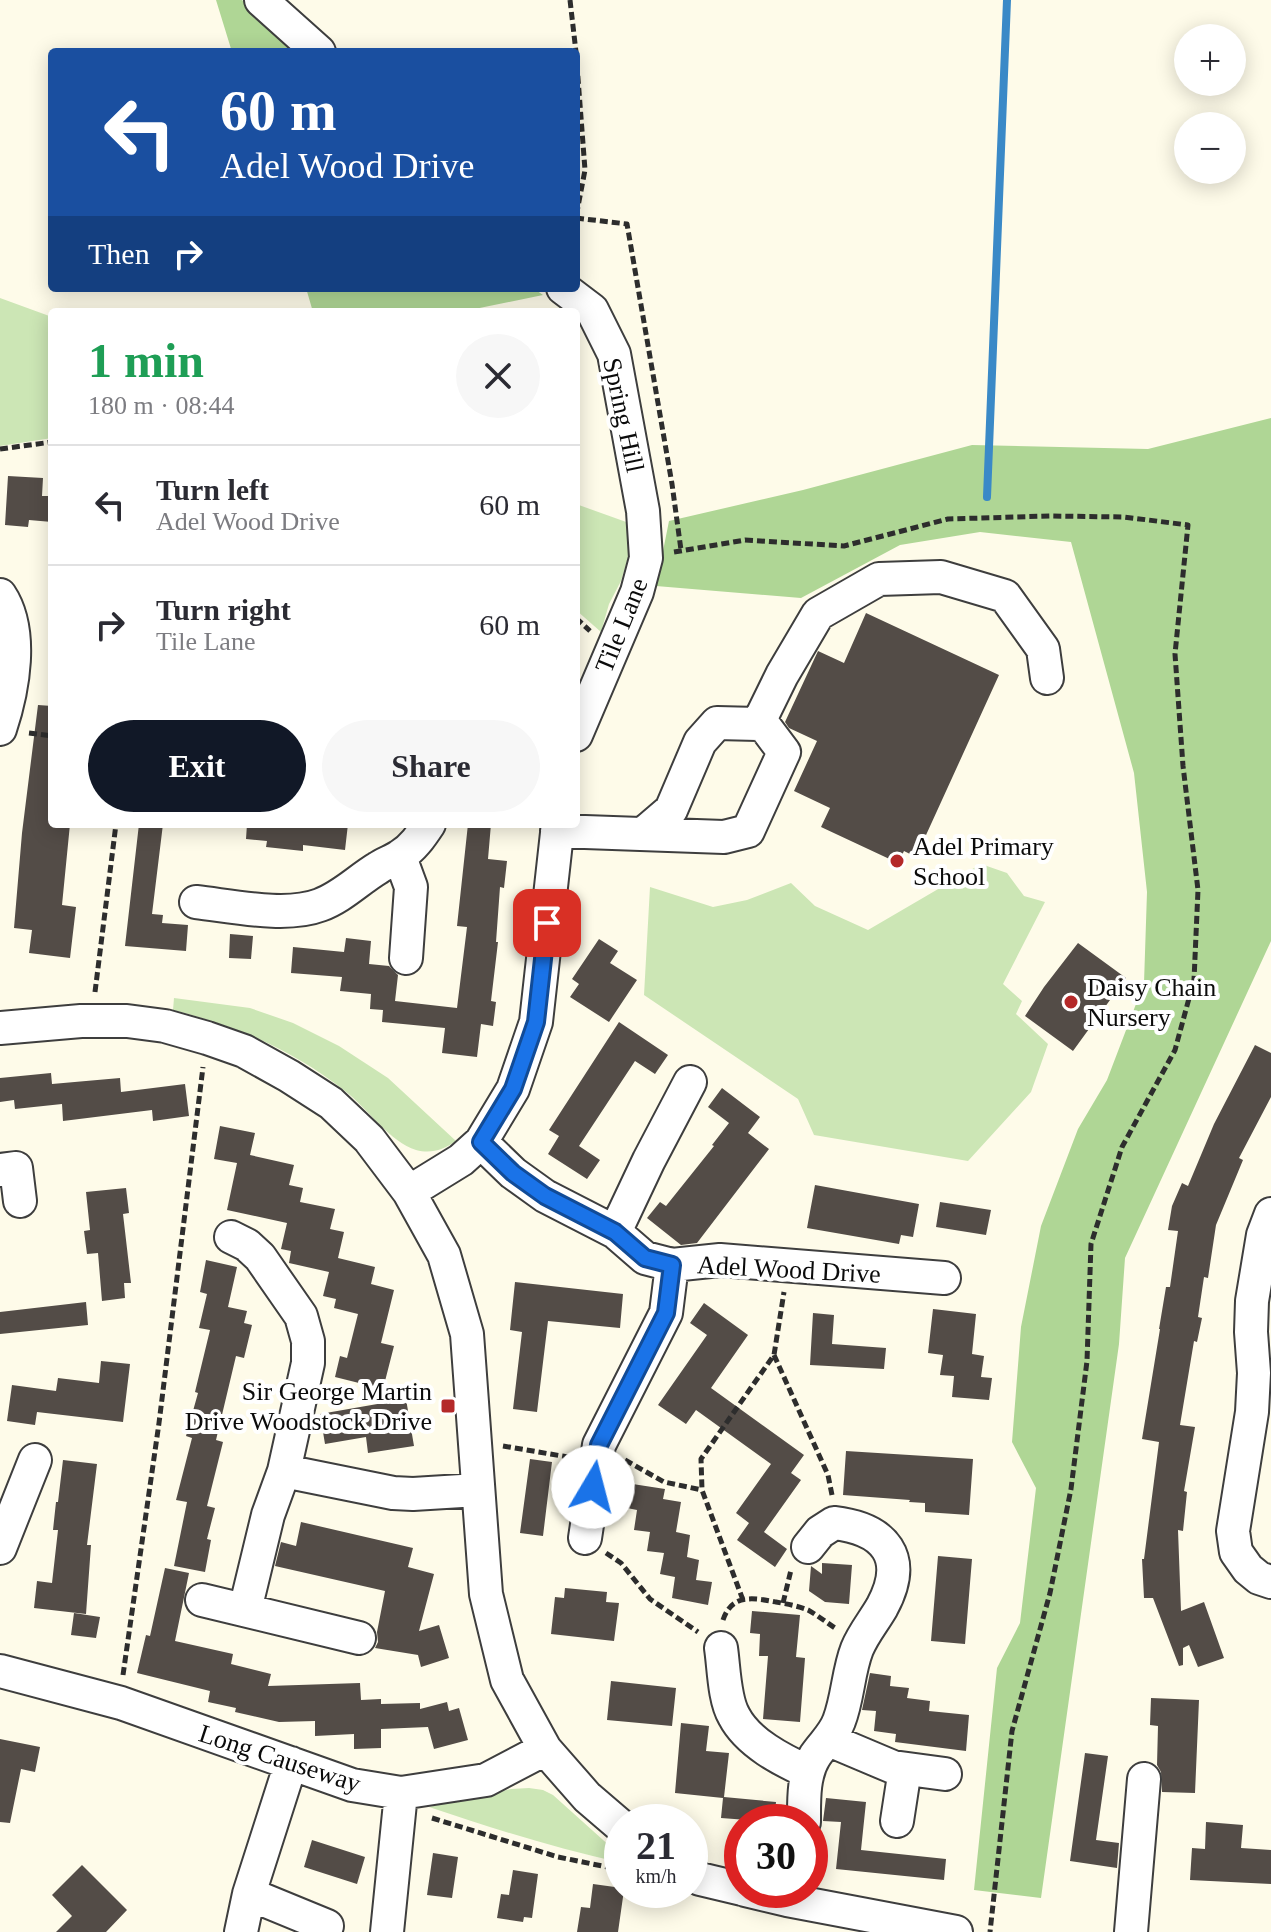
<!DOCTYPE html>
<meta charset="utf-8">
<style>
body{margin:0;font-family:"Times New Roman",serif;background:#f7f7f7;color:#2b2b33;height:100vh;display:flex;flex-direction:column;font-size:30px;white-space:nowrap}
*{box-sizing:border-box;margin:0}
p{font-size:26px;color:#7c7c81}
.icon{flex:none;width:44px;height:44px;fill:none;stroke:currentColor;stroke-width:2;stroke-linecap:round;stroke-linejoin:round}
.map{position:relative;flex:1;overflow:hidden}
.panel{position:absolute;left:48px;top:308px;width:532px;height:520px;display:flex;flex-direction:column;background:#fff;border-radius:8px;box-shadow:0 4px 20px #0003}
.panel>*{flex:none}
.banner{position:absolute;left:48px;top:48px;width:532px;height:244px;border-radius:8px;box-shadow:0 4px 20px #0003;background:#1a4fa0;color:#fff;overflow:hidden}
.fabs{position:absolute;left:1174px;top:24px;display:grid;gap:16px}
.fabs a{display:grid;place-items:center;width:72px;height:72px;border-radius:50%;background:#fff;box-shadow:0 4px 20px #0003;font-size:40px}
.speed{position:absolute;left:604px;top:1804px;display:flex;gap:16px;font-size:40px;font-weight:700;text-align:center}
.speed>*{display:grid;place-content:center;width:104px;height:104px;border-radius:50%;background:#fff;box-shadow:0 4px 20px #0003;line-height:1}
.speed small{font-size:20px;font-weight:400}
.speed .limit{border:12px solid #d22;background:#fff;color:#111}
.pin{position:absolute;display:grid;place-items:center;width:68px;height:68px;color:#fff;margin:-34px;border-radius:16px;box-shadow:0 4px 12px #0006}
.me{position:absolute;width:88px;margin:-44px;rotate:8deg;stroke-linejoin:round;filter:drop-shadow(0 0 6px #0008)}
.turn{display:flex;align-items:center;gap:28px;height:168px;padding:0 40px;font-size:36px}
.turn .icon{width:104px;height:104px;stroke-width:2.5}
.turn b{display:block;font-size:56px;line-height:68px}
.then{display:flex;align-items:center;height:76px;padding:0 40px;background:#0003;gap:16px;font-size:30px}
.round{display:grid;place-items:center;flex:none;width:84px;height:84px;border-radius:42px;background:#f7f7f7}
.summary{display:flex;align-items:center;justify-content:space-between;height:136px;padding:0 40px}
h1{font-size:48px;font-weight:700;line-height:60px;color:#1e9e55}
.action{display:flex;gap:16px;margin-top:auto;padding:16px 40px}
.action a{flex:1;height:92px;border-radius:48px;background:#111827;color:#fff;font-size:32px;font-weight:700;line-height:92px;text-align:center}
.action a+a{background:#f7f7f7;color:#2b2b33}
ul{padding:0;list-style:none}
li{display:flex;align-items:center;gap:24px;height:120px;padding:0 40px;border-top:2px solid #e1e1e2}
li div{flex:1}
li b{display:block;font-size:30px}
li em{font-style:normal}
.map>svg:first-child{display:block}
</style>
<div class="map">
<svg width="1271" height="1932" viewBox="0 0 1271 1932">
<rect width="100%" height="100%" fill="#fefbe9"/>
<path fill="#cce6b5" d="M0 298 52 317V438L0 446Z
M576 504 629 523V554L621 581 609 604 601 632 576 610Z
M981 864 1007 873 1024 896 1045 902 1003 984 1022 1001 1016 1014 1048 1044 1031 1092 968 1161 814 1135 798 1099 644 995 650 887 713 907 747 900 791 883 815 906 868 930Z
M174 998 250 1008 293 1023 339 1046 388 1078 456 1141C443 1150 431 1154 416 1150 391 1143 366 1107 345 1091 293 1050 236 1026 173 1010Z
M529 1788 543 1790 553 1795 622 1857V1863C555 1848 494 1829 429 1807L511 1789Z"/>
<path fill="#afd695" d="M216 0H242L296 52H232Z
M306 288H533L543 295 460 312H313Z
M1271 418V941L1125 1258 1119 1344 1041 1898 974 1890 997 1668 1020 1623 1036 1488 1012 1442 1021 1327 1041 1226 1078 1129 1107 1080 1144 983 1147 892 1134 773 1071 542 980 532 900 545 801 598 656 586 669 521 803 490 972 445 1148 449Z"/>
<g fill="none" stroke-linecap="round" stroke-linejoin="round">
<path stroke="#3a89c7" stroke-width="8" d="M987 497 1007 0"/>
</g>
<path fill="#534c47" d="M8 476 43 478 42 496H52V522L29 520 28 527 5 525Z
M866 613 999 675 916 857 904 851 898 863 821 827 830 808 794 791 817 741 789 728 785 722 818 651 844 663Z
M38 705 52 706V824H70L62 905 76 907 70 958 29 953 32 930 14 928 22 833Z
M139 824H163L152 914 163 915 162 923 188 925 186 951 125 946Z
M247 824H348L345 850 303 845V851L266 847 267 841 246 839Z
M468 824H491L488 859 507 861 504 888 500 887 496 942H498L491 1001 496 1002 493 1026 481 1024 477 1057 442 1053 445 1028 382 1022 383 1010 370 1009 371 994 340 991 342 977 291 973 293 947 344 952 346 938 371 941 369 964 389 966 398 975 395 1001 457 1008 467 927 457 926Z
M230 934 253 936 251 959 229 958Z
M599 939 618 951 610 963 637 980 609 1022 570 997 579 984 572 979Z
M1078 943 1126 978 1073 1051 1025 1016 1044 987Z
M619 1022 668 1055 655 1074 635 1061 579 1146 600 1160 587 1179 548 1154 559 1136 549 1130Z
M1255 1045 1271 1053V1097L1239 1158 1243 1160 1216 1225 1208 1278 1204 1277 1198 1317 1202 1318 1197 1342 1194 1341 1180 1425 1195 1427 1184 1491 1187 1492 1183 1531 1178 1530 1181 1611 1204 1602 1224 1658 1198 1667 1189 1645 1183 1648V1665L1179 1666 1153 1598H1144L1142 1559H1144L1159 1442 1142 1439 1160 1329H1159L1166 1287H1170L1178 1231 1168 1230 1172 1206 1182 1183 1188 1186 1214 1124Z
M51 1073 52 1084 120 1078 121 1092 185 1084 189 1116 153 1121 152 1110 63 1121 62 1104 15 1109 14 1100 0 1102V1078Z
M722 1088 760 1117 748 1133 769 1149 697 1243 681 1245 647 1218 660 1202 666 1206 714 1146 712 1145 729 1123 708 1107Z
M220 1126 255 1133 250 1155 294 1165 289 1185 303 1188 300 1202 335 1209 330 1229 344 1232 338 1258 375 1267 371 1284 394 1290 381 1343 394 1346 383 1389 335 1377 340 1356 347 1358 358 1314 334 1308 336 1299 323 1296 329 1272 289 1263 291 1251 281 1249 287 1223 227 1210 237 1163 214 1159Z
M815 1185 919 1204 913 1237 901 1235 899 1244 807 1228Z
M126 1188 129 1213 123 1214 131 1283H124L125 1298 102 1301 98 1253 87 1254 84 1231 90 1230 86 1192Z
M940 1202 991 1210 986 1235 936 1227Z
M206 1260 237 1267 228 1307 247 1311 244 1323 252 1325 244 1358 236 1356 216 1440 223 1442 207 1506 215 1508 207 1539 211 1540 205 1572 174 1566 187 1502 176 1500 192 1438 186 1436 198 1393 195 1392 210 1330 199 1328 207 1294 200 1292Z
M515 1282 623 1294 620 1328 548 1321 537 1412 513 1409 522 1332 510 1330Z
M86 1302 88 1325 0 1334V1312Z
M704 1303 748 1335 711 1388 804 1455 791 1473 801 1480 764 1532 787 1549 775 1567 737 1540 749 1523 736 1513 771 1464 696 1410 686 1424 658 1405 707 1335 690 1323Z
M933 1309 976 1314 972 1354 984 1356 981 1377 992 1378 989 1400 952 1397 954 1376 940 1375 943 1355 928 1353Z
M813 1313 834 1315 832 1344 886 1348 884 1369 810 1365Z
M101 1361 130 1364 123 1422 37 1412 35 1425 7 1421 12 1385 56 1391 58 1378 99 1383Z
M406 1399 414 1446 368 1453 366 1437 325 1444 320 1414Z
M846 1451 973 1459 969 1515 925 1512V1503L909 1502 910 1500 843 1495Z
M530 1459 552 1462 543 1536 520 1533Z
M63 1460 97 1464 87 1545H91L86 1614 34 1608 37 1581 52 1583 58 1530H53L56 1502H58Z
M626 1483 665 1489 663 1499 681 1502 676 1532 690 1535 687 1557 699 1560 696 1580 712 1582 708 1605 672 1598 675 1577 660 1574 664 1553 647 1551 650 1532 634 1530 637 1510 622 1507Z
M301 1522 413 1548 408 1567 434 1574 419 1631 439 1625 449 1658 421 1667 418 1655 375 1648 378 1642 377 1632 385 1591 275 1566 281 1542 296 1546Z
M938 1556 972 1559 965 1644 931 1641Z
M822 1563 852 1565 849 1604 825 1602 809 1591 811 1566 822 1574Z
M165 1568 189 1573 175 1641 233 1654 231 1664 271 1674 268 1686 360 1683 361 1700 381 1699V1704L420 1703V1709L447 1702 449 1711 459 1708 468 1740 434 1749 428 1727 381 1729V1748L354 1749V1734L315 1736V1721L279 1722 235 1712 236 1708 208 1702 210 1691 137 1673 146 1635 150 1636Z
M565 1588 607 1592 606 1602 619 1603 614 1641 551 1634 555 1597 564 1598Z
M752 1611 800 1615 796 1657 805 1658 800 1722 763 1719 768 1656H759L760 1634 750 1633Z
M74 1613 100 1617 96 1638 71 1635Z
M870 1673 891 1676 890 1686 909 1688 907 1698 930 1701 929 1711 969 1715 966 1751 895 1742 896 1734 874 1731 876 1711 862 1710Z
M611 1681 676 1688 672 1726 607 1720Z
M1151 1698 1199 1700 1195 1793 1162 1792 1161 1772 1157 1765 1158 1726 1150 1725Z
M681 1723 709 1726 706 1751 729 1753 724 1797 776 1802 774 1822 721 1818 723 1798 675 1793Z
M0 1739 40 1747 35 1772 21 1769 10 1823 0 1822Z
M1085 1753 1108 1756 1096 1840 1119 1843 1117 1868 1070 1861Z
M826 1798 866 1802 861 1850 946 1859 944 1880 836 1869 841 1822 823 1821Z
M1206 1822 1243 1825 1241 1848 1271 1850V1884L1190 1880 1192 1848 1205 1849Z
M312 1840 365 1857 357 1884 304 1867Z
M433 1853 458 1857 452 1898 427 1895Z
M82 1865 127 1910 106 1932H56L72 1916 52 1895Z
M513 1870 538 1874 532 1918 524 1917 523 1922 497 1918 501 1894 509 1895Z
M593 1884 622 1888V1890H624L618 1932H577L581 1907 590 1908Z"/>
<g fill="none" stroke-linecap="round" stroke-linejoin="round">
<g stroke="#3e3e3e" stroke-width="36">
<path id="minor" d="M261 0 319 52
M563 288 592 310 614 354 643 511 646 558 637 592 576 735
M0 595C24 631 13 690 0 729
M557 831 724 837 748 831 784 752 766 728 758 724 782 675 818 614 879 579 941 577 1005 596 1043 649 1047 678
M643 834 671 810 700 742 717 723 758 724
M400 857 411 887 406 958
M196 902C232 906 286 918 320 905 342 897 358 880 378 868 385 863 393 861 400 856 413 848 421 836 429 824
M0 1028 81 1021H127L165 1026 207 1038 244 1051 289 1076 331 1103 369 1139 409 1192 444 1255 467 1334 486 1594 507 1680 545 1749 587 1797 622 1827
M481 1142 513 1173 545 1196 615 1232 645 1258 672 1265 720 1260 944 1278
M0 1170 16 1168 20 1201
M409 1192 461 1160 481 1142 513 1089 536 1022 558 824
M1271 1214 1263 1235 1252 1301 1251 1332 1254 1373 1252 1412 1233 1531 1236 1552 1248 1569 1259 1578 1271 1582
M615 1232 649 1160 690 1082
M231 1237 247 1245 260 1257 301 1316 308 1341V1363L284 1471 268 1515 245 1610
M284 1471 393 1493 413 1494 478 1490
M585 1538 599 1445 666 1313 672 1265
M0 1548 35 1460
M202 1600 359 1638
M721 1648C724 1668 724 1699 734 1716 748 1743 782 1760 808 1772
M0 1671 121 1703 352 1785 401 1793 486 1780 545 1749
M829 1740 893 1767 945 1774
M897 1821 905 1769
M804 1822C804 1800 803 1775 815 1756 823 1744 834 1735 839 1721 848 1698 848 1672 857 1649 863 1634 874 1621 882 1607 909 1557 885 1529 834 1523L820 1532 808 1547
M690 1873 700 1879 742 1889
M745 1890 787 1900 956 1932
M249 1894 327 1926
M241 1932 249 1894 291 1763
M387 1932 401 1793
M1131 1932 1144 1779"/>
</g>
<path stroke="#2d2d2d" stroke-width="5" stroke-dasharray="8 4" stroke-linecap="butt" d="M570 0 576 52
M576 52 585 170 576 217
M576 218 627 224 672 484 681 550
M0 449 52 442
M674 552 745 540 844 546 948 519 1050 516 1124 517 1188 525 1175 654 1183 766 1198 890 1194 980 1175 1050 1122 1147 1091 1244 1087 1361 1071 1489 1050 1593 1012 1731 990 1932
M576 618 590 631
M29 733 52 736
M95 992 116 824
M774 1355 828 1475 832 1495
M503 1446 568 1457
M625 1460 664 1482 702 1490
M606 1553 621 1563 650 1599 698 1632
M743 1600 702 1490 701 1459 774 1355 784 1292
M783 1603 791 1570
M723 1620C732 1593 754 1598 776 1602 787 1604 798 1606 808 1610 817 1615 826 1622 835 1628
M123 1675 159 1423 203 1067
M432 1818 558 1857 622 1870"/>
<use href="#minor" stroke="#fff" stroke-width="32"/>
</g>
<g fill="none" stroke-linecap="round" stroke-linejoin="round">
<g stroke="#114b97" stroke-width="20">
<path id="route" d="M547 923 536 1022 513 1089 481 1142 513 1173 545 1196 615 1232 645 1258 672 1265 666 1313 599 1445 593 1487"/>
</g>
<use href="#route" stroke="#1a73e8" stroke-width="14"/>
</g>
<g fill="#b42929" stroke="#fff" stroke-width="3">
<circle cx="897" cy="861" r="8"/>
<circle cx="1071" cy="1002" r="8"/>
<rect x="440" y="1398" width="16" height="16" rx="4"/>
</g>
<g text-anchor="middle" stroke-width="8" stroke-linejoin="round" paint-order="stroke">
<g font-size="26" fill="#0b0b0b" stroke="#fff">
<text transform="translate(624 415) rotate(78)" y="9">Spring Hill</text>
<text transform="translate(621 625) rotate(-68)" y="9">Tile Lane</text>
<text transform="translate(789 1269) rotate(3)" y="9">Adel Wood Drive</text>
<text transform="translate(280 1758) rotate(18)" y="9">Long Causeway</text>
</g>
<g font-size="26" fill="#0b0b0b" stroke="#fff" text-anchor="start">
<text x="913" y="855">Adel Primary<tspan x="913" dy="30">School</tspan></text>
<text x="1087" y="996">Daisy Chain<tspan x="1087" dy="30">Nursery</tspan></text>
<text x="432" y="1400" text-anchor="end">Sir George Martin<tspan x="432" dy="30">Drive Woodstock Drive</tspan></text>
</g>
</g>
</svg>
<div class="fabs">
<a>+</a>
<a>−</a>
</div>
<div class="speed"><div>21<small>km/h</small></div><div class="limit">30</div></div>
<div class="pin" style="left:547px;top:923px;background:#d93025"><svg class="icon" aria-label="arrive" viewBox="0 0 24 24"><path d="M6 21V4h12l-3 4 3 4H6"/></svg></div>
<svg class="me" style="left:593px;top:1487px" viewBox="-20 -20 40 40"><circle r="19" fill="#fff"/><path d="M0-13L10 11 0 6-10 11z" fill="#1a73e8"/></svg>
<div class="banner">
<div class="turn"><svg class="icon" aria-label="left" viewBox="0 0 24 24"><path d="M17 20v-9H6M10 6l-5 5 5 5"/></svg><div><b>60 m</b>Adel Wood Drive</div></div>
<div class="then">Then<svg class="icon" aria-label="right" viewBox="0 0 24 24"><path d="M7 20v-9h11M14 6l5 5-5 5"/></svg></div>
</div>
<section class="panel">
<div class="summary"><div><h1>1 min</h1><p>180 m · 08:44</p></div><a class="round"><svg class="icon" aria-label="close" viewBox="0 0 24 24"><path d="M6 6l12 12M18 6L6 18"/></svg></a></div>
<ul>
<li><svg class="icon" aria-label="left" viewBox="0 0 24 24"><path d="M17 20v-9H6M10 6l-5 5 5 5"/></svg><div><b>Turn left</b><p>Adel Wood Drive</p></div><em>60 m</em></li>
<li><svg class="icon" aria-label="right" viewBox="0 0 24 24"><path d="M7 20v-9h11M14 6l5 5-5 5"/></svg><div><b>Turn right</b><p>Tile Lane</p></div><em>60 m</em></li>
</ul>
<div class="action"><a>Exit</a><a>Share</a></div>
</section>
</div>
